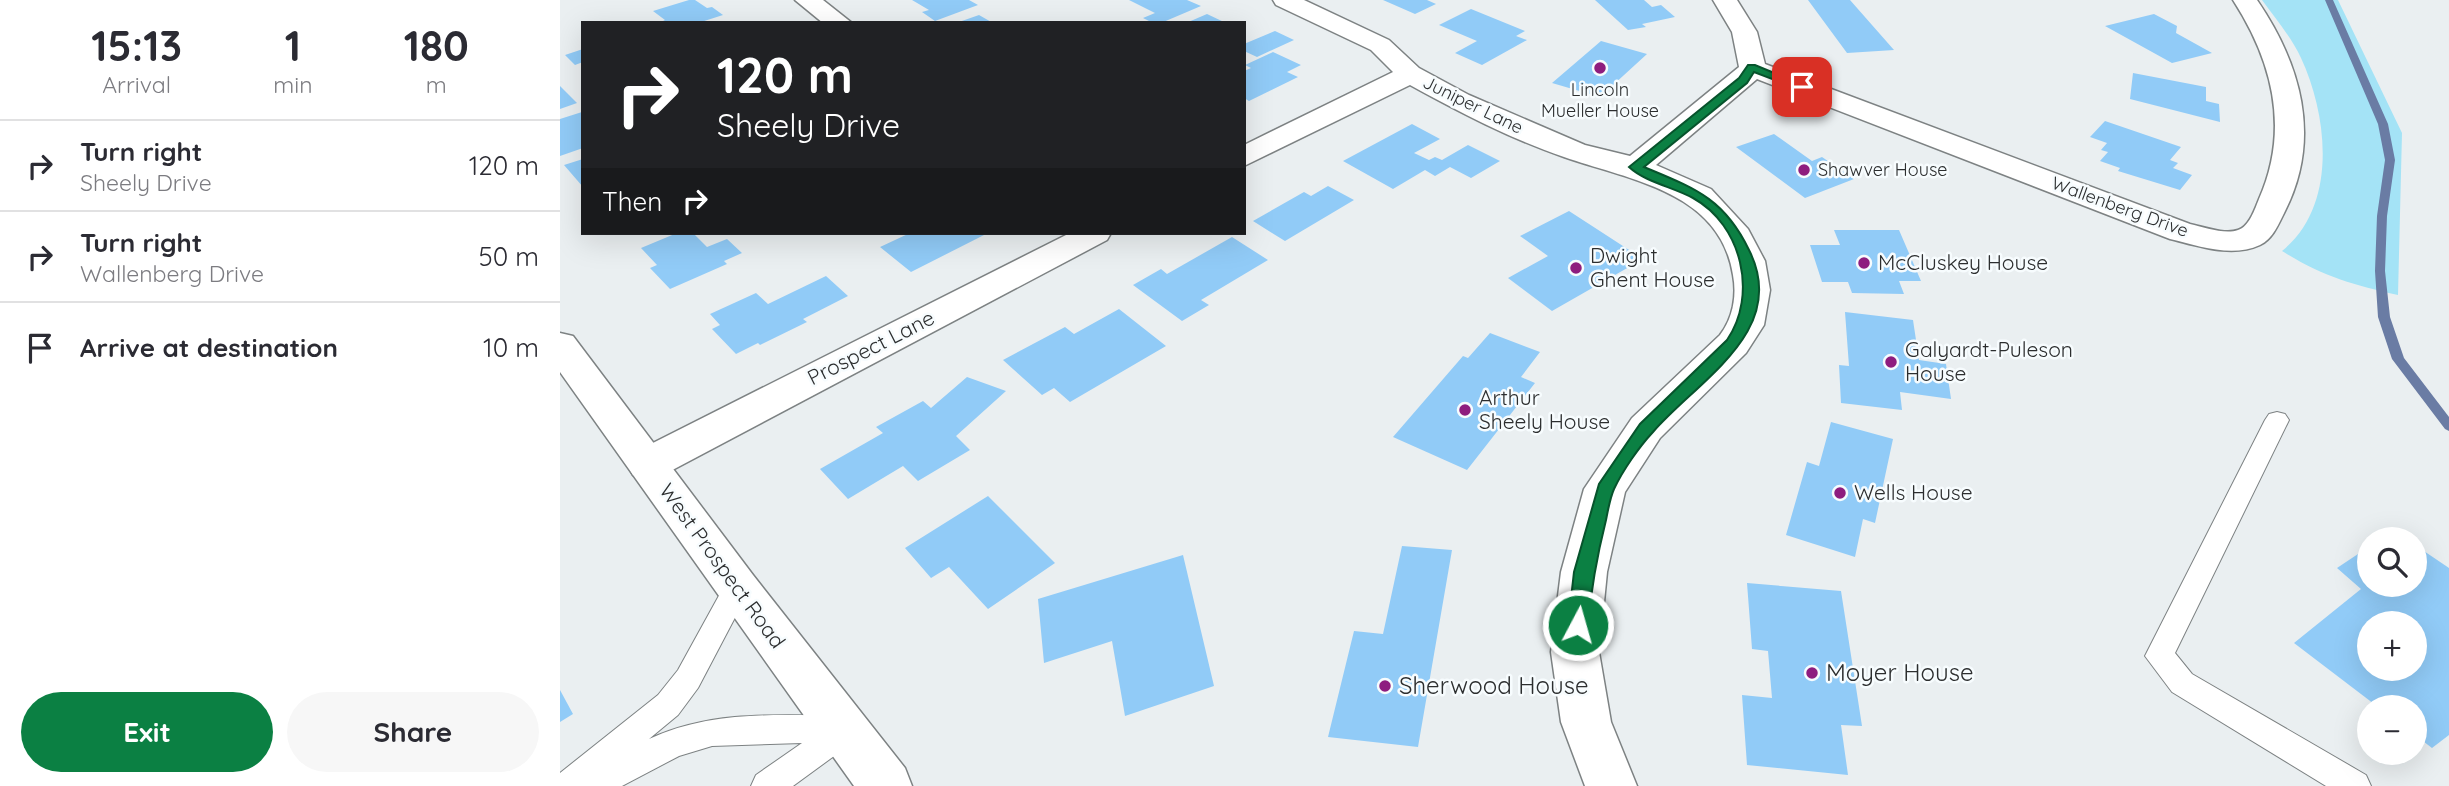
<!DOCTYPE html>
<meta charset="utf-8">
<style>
body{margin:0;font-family:Quicksand,sans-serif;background:#f7f7f7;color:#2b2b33;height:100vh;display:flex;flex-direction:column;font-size:26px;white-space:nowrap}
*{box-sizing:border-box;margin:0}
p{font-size:23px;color:#7c7c81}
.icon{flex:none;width:38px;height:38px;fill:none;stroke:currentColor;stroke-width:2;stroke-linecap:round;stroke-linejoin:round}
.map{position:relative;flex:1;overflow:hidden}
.panel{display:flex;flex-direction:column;background:#fff;width:560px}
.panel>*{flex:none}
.guide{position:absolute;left:21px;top:21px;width:665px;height:214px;border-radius:0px;box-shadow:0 7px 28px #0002;background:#202124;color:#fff;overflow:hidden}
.fabs{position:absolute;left:1797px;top:527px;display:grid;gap:14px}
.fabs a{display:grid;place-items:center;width:70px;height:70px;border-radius:50%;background:#fff;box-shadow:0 7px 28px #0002;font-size:35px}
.pin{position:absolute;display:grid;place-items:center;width:60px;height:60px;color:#fff;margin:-30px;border-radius:14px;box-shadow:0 4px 10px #0006}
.me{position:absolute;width:77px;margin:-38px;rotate:6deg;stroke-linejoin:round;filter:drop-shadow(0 0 5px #0008)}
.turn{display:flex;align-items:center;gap:24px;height:147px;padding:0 21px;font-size:32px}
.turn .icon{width:91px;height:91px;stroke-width:2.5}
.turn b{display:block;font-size:49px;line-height:60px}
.then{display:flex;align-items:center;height:66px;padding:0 21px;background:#0003;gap:14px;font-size:26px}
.eta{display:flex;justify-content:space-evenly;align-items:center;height:119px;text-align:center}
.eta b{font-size:42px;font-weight:700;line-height:49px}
.action{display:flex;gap:14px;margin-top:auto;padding:14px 21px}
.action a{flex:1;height:80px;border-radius:42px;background:#0b8043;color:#fff;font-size:28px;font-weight:700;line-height:80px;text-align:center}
.action a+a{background:#f7f7f7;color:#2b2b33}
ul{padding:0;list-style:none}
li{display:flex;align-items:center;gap:21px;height:91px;padding:0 21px;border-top:2px solid #e1e1e2}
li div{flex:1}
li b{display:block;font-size:26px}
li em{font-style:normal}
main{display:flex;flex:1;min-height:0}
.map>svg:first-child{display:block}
</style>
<main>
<section class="panel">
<div class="eta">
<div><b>15:13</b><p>Arrival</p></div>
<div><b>1</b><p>min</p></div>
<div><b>180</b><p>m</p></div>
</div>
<ul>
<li><svg class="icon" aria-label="right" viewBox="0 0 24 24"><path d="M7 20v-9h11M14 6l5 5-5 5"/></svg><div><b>Turn right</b><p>Sheely Drive</p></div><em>120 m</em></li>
<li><svg class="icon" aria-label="right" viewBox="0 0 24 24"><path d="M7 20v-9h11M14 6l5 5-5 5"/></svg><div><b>Turn right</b><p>Wallenberg Drive</p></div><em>50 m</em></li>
<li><svg class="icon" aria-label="arrive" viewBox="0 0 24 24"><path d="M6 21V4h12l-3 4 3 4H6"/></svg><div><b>Arrive at destination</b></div><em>10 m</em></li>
</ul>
<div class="action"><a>Exit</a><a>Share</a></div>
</section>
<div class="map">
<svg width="1889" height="786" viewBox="0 0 1889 786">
<rect width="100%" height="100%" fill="#eaeff1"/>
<path fill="#a4e3f6" d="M1702 0H1778L1842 133 1838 295C1793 285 1762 276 1722 251 1778 206 1768 116 1741 58 1732 38 1715 18 1702 0Z"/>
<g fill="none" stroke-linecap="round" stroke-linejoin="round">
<path fill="#6a7ca4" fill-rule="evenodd" d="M1765 0H1773L1828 124 1835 160 1827 216 1825 271 1830 317 1844 358 1889 417V431L1885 429 1832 359 1818 317 1815 271 1817 216 1825 160 1818 124Z"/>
</g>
<path fill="#91cbf7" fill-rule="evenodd" d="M129 0H135L147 8 152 7 163 15 138 23H99L105 20 93 11Z
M352 0H409L418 5 375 21 362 12 369 10Z
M569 0H627L641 6 601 23H593L583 18 595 13Z
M823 0H867L876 4 855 14Z
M1035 0H1084L1092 7 1101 5 1115 17 1082 24 1086 27 1068 30Z
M1248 0H1290L1334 50 1287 53Z
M911 9 965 31 956 36 967 40 922 65 895 53 917 41 879 25Z
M647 14 666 23H626Z
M1594 14 1617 26 1616 33 1652 53 1612 63 1545 26Z
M419 15 433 23H399V22Z
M715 31 734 40 697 57 684 51V44Z
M1041 41 1087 54 1040 97 992 83Z
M23 49V62L15 65 5 55Z
M713 52 741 65 727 72 738 77 689 101 684 98V71L691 68 685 65Z
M1573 73 1646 87V101L1659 104 1660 122 1570 99Z
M0 86 17 103 0 109Z
M22 112 23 148 0 156V119Z
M1545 121 1621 147 1610 160 1618 163 1613 168 1632 175 1620 190 1558 171 1560 168 1540 161 1548 152 1541 150 1547 143 1530 137Z
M852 124 880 139 854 153 869 160 875 157 882 160 908 145 940 161 911 178 890 167 875 176 865 170 833 189 783 161Z
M1214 134 1252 161 1262 157 1294 179 1245 198 1176 147Z
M23 159V187L4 165Z
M768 186 794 200 725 241 693 221 744 192 751 196Z
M1009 211 1083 259 992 311 948 278 988 256 960 236Z
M1274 230H1339L1361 281H1339L1344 294 1292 293 1288 282H1262L1250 245H1280Z
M117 233H133L147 247 167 239 182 253 164 261 167 264 110 289 90 268 97 265 81 248Z
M350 233H428L351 272 320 247Z
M672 237 708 260 641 300 649 305 622 321 573 285 601 269 607 274Z
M266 276 288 296 243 319 247 322 200 345 198 343 176 354 152 329 160 325 150 314 196 293 208 304Z
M559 309 606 346 510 402 494 388 482 395 443 360 505 327 514 334Z
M1285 312 1353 320 1359 360 1386 364 1391 399 1340 392 1342 410 1281 403 1279 365 1289 366Z
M930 333 980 352 961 377 975 383 907 470 833 437 903 356 908 358Z
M407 377 446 391 396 436 410 450 358 481 343 466 288 499 260 469 323 433 316 427 363 401 371 408Z
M1271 422 1333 439 1315 523 1303 519 1295 557 1226 535 1247 462 1259 466Z
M428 496 495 563 428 609 389 567 371 578 345 548Z
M1833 530 1846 539H1820Z
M1855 545 1889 568V735L1872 748 1855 735V707H1818L1734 643 1801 589 1777 568 1810 546V584H1855ZM1810 623H1855V668H1810Z
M842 546 892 550 858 747 768 737 794 631 823 634Z
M623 555 654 686 565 716 552 641 484 663 478 599Z
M1187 583 1281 591 1302 726 1281 725 1288 775 1187 765 1182 695 1212 698 1208 651 1192 649Z
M0 690 13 714 0 722Z"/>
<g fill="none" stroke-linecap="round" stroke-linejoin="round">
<g stroke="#7d8283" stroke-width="2">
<path id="lane" d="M1717 412 1725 414 1729 420 1615 653 1632 674 1806 775 1811 786H1766L1612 692 1585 656 1705 420 1709 414Z
M177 578 187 581 190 589 138 688 118 715 89 739C152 710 217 715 285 716L296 720 300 730 296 740 233 786H191L196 775 242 743 152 746 119 756 62 786H0V773L98 695 118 670 167 581Z"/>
</g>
<g stroke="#7d8283" stroke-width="3">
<path id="street" d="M235 0H263L292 23H263Z
M713 0H744L829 40 859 68 909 95 1025 145 1070 156 1179 67 1172 32 1153 0H1177L1197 32 1205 64 1630 224C1644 227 1665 235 1678 230 1689 227 1695 209 1699 199 1730 129 1713 62 1673 0H1697C1741 64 1762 138 1725 211 1719 223 1713 239 1700 245 1672 258 1639 246 1610 239L1197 79 1096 165 1151 189 1188 229 1205 261 1210 290 1204 325 1186 353 1100 438 1065 492 1047 572 1039 652 1051 722 1077 786H1025L1001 722 991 652 1001 572 1024 489 1072 418 1160 335C1173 318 1177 296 1173 275 1160 191 1069 180 1004 157 951 139 899 112 850 85L684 166V145L833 72 811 50 716 5Z
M510 233H551L547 240 103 475 88 480 73 475 67 464 73 453Z"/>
</g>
<g stroke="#7d8283" stroke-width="3">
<path id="primary" d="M0 333 13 336 193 575 345 768 352 786H294L0 372Z"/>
</g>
<use href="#lane" fill="#fff" fill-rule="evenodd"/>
<use href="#street" fill="#fff" fill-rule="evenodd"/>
<use href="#primary" fill="#fff" fill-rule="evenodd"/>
</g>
<path fill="#0b8043" stroke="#07532c" stroke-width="2" d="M1188 65H1195L1248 87 1238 89 1194 72 1187 83 1084 167C1134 188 1164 198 1189 250 1230 331 1138 380 1093 432 1079 447 1063 470 1054 489 1050 498 1048 510 1046 520 1037 556 1031 589 1028 625L1025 631 1018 634 1011 631 1008 625 1014 572 1039 484 1080 424 1167 340C1198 295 1182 225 1133 198 1113 187 1085 182 1069 167L1179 78Z"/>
<g fill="#8e1d7f" stroke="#f7fcfe" stroke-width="2.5">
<circle cx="1040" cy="68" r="7"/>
<circle cx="1244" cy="170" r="7"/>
<circle cx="1304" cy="263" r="7"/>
<circle cx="1016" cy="268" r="7"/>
<circle cx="1331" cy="362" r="7"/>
<circle cx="905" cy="410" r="7"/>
<circle cx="1280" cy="493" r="7"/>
<circle cx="1252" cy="673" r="7"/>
<circle cx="825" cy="686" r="7"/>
</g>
<g text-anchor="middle" stroke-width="5" stroke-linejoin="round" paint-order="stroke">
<g font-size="18" fill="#2c2e2f" stroke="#f7fcfe">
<text x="1040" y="96">Lincoln<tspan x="1040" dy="21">Mueller House</tspan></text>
<text x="1258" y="176" text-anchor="start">Shawver House</text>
</g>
<g font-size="18" fill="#2c2e2f" stroke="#f7fcfe">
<text transform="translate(913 105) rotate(26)" y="6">Juniper Lane</text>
<text transform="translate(1560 207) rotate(20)" y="6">Wallenberg Drive</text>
</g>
<g font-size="21" fill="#2c2e2f" stroke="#f7fcfe" text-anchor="start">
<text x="1030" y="263">Dwight<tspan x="1030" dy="24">Ghent House</tspan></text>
<text x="1318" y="270">McCluskey House</text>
<text x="1345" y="357">Galyardt-Puleson<tspan x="1345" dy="24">House</tspan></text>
<text x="919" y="405">Arthur<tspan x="919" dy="24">Sheely House</tspan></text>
<text x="1294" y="500">Wells House</text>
</g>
<g font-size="21" fill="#2c2e2f" stroke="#f7fcfe">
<text transform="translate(311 348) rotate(-27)" y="7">Prospect Lane</text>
<text transform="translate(162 566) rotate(54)" y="7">West Prospect Road</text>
</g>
<g font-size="24" fill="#2c2e2f" stroke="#f7fcfe" text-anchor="start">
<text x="1266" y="681">Moyer House</text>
<text x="839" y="694">Sherwood House</text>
</g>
</g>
</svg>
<div class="fabs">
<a><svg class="icon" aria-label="search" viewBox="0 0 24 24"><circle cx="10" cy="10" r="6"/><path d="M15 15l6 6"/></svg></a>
<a>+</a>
<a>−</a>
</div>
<div class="pin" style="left:1242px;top:87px;background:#d93025"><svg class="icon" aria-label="arrive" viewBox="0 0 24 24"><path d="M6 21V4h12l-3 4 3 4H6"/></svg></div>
<svg class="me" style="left:1018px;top:625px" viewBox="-20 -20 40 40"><circle r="17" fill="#0b8043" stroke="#fff" stroke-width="3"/><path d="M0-11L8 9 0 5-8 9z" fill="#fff"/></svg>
<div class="guide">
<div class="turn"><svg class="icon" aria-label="right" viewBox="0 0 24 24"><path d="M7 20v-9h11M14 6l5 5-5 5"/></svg><div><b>120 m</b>Sheely Drive</div></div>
<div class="then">Then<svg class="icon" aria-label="right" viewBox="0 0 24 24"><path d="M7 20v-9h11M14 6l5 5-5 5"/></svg></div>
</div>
</div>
</main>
